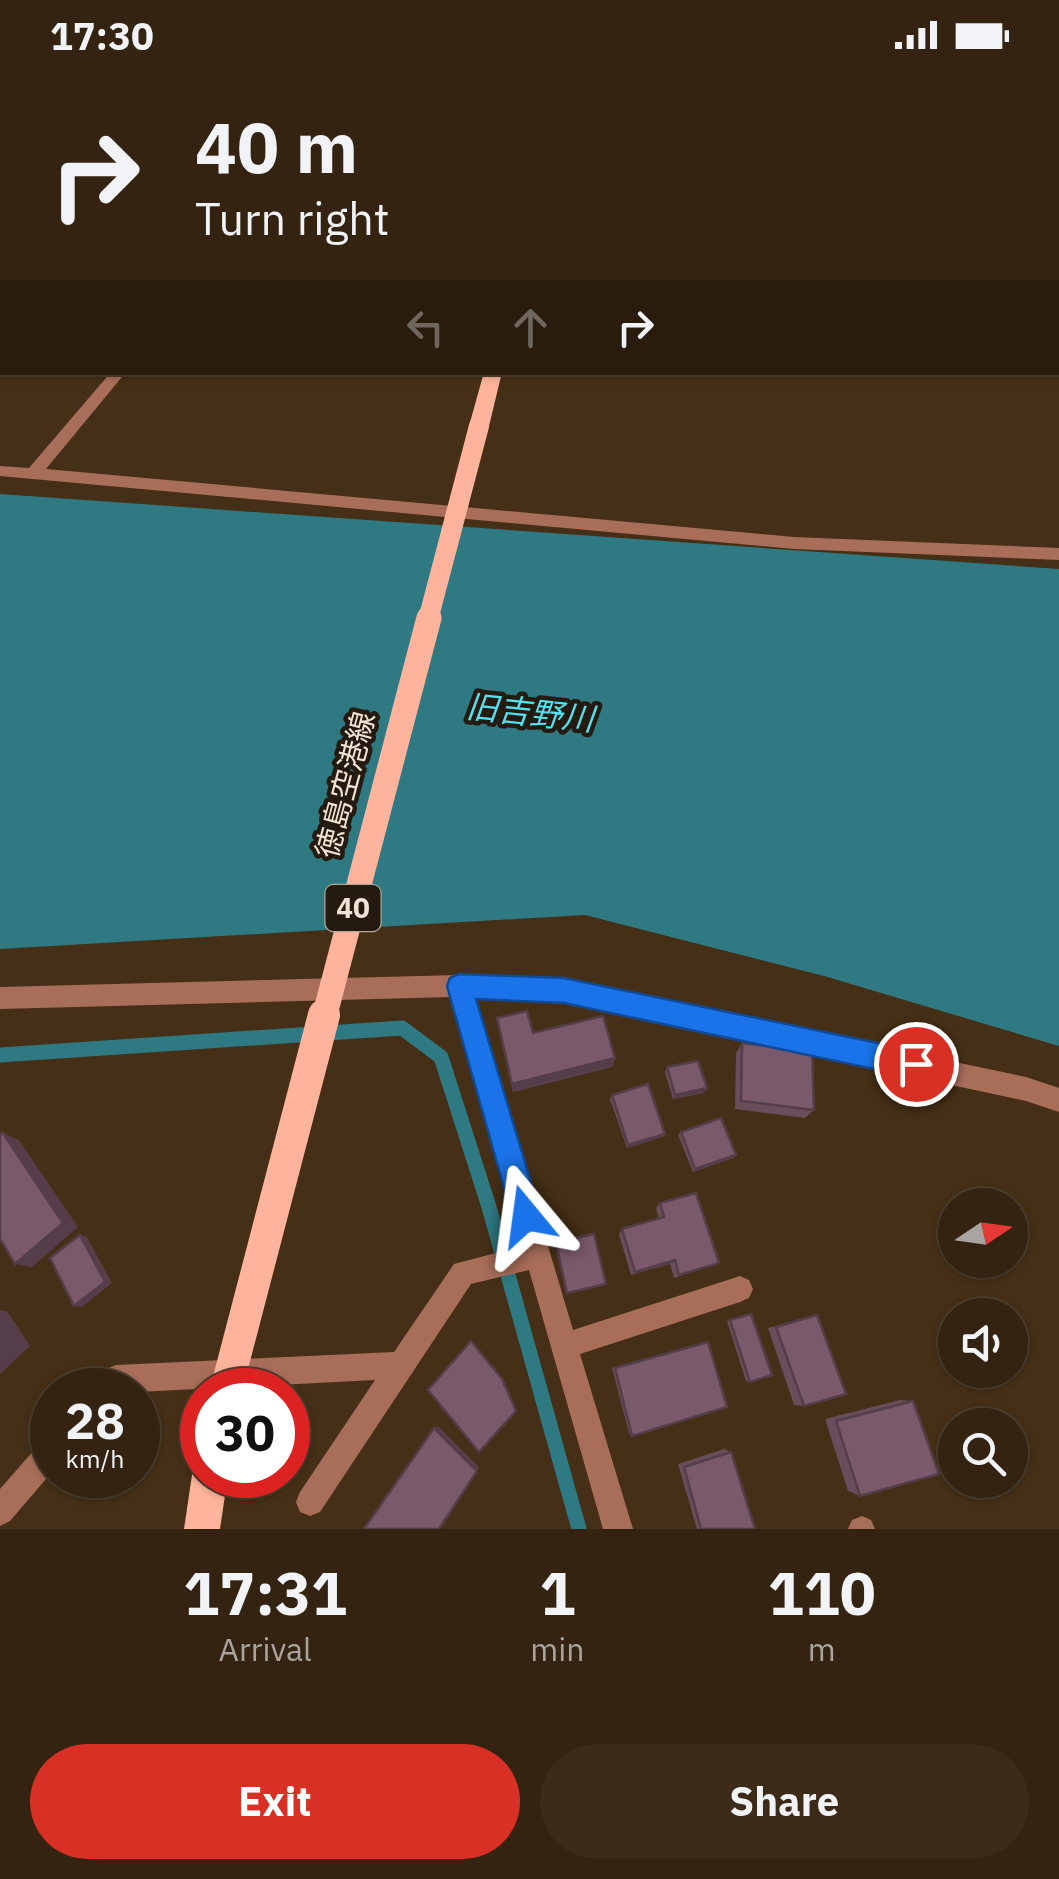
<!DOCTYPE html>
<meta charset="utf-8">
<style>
body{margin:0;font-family:"IBM Plex Sans","Noto Sans JP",sans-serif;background:#3c2b19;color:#f1f3f6;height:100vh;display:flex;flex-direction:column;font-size:38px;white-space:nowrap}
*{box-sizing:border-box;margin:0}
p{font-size:32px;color:#a9a49f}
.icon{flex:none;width:55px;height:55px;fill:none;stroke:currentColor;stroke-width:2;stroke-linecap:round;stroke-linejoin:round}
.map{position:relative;height:1459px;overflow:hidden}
.sheet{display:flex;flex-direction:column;background:#342310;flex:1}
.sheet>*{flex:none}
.top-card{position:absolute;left:0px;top:0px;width:1060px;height:305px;box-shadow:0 2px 8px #0004,0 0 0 2px #4e4030;background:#342310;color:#f1f3f6;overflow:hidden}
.needle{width:65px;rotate:77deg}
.fabs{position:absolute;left:938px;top:1118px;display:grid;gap:20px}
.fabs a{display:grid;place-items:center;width:90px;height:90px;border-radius:50%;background:#342310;box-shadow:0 2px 8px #0004,0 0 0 2px #4e4030;font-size:50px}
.speed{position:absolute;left:30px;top:1298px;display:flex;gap:20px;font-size:50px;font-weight:700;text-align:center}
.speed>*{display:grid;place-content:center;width:130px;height:130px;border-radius:50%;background:#342310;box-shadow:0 2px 8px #0004,0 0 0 2px #4e4030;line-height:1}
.speed small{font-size:25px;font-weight:400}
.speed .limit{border:15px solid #d22;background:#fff;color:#111}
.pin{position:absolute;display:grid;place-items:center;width:85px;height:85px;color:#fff;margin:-42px;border:5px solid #fff;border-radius:50%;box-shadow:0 2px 10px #0007}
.me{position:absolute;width:110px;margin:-55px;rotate:344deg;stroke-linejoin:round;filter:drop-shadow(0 0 8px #0008)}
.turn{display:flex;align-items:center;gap:35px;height:210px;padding:0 30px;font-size:45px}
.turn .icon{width:130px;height:130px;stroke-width:2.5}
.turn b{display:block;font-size:70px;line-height:85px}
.lanes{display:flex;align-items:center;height:95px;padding:0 30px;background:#0003;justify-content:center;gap:50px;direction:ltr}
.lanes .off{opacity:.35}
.eta{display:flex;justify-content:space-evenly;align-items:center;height:170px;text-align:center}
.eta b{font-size:60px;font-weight:700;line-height:70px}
.button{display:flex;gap:20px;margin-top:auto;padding:20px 30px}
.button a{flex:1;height:115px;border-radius:60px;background:#d93025;color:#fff;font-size:40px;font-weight:700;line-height:115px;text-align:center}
.button a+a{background:#3c2b19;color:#f1f3f6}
.status{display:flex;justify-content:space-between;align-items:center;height:70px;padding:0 50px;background:#342310;direction:ltr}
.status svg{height:28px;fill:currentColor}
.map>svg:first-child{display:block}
</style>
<div class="status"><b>17:30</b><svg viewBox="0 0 49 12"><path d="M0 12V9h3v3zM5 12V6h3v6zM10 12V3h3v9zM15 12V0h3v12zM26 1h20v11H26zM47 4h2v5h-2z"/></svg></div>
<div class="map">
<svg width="1059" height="1459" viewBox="0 0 1059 1459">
<rect width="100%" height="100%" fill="#452f16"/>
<path fill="#2f7982" d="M0 424 1059 499V976L824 906 585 845 0 879Z"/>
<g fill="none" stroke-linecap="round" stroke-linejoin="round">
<path stroke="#2f7982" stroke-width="6" d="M740 0 748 2"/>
<path stroke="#2f7982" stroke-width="15" d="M0 985 402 958 441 987 489 1137 579 1459"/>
<path fill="#a96e5a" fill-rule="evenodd" d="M862 1446 871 1450 875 1459H848L852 1450Z"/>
<path fill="#a96e5a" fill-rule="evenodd" d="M111 302H126L46 399 794 467 1059 478V490L794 479 0 406V396L29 398Z
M459 905 564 910 1026 1007 1059 1018V1042L1026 1031 564 932 474 927 573 1260 740 1206 749 1210 753 1219 749 1228 740 1232 580 1284 633 1459H603L529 1200 471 1214 320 1442 310 1446 300 1442 296 1432 300 1422 375 1310 138 1322 92 1320 106 1299 116 1295 394 1282 454 1194 522 1176 451 927 0 939V917Z
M52 1367V1402L10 1451 0 1456V1419L42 1371Z"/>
<path fill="#a96e5a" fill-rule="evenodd" d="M42 0H61L62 2H44Z
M1058 116H1059V124H1058Z"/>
<path fill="#feb49c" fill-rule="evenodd" d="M484 302H502L489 356 479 362 469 356Z
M202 1390V1405H228L220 1459H184L192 1405Z"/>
<path stroke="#feb49c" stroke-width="20" d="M428 550 479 356"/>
<path stroke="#feb49c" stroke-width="25" d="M324 948 429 548"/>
<path stroke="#feb49c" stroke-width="32" d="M226 1320 324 945"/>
</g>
<path fill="#694d5b" d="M497 948 533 963 615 988 612 997 513 1022Z
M742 973 814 1040 805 1048 735 1039 736 983Z
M667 997 704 1023 673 1029 665 1002Z
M612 1025 663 1067 627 1078 610 1029Z
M681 1062 736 1085 733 1088 693 1102 678 1065Z
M660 1133 719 1193 674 1208 670 1194 631 1205 619 1164 622 1159 659 1149 656 1138Z
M751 1244 750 1312 746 1311 727 1251Z
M817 1245 804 1336 794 1335 768 1258Z
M708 1272 632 1366 629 1363 612 1298Z
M900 1330 913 1331 860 1426 848 1421 825 1349Z
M724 1379 731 1382 755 1459H697L678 1394Z"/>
<path fill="#553e4a" d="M615 988 612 997 513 1022 512 1014Z
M707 1018 704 1023 673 1029 675 1025Z
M3 1063 19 1070 78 1157 32 1197 15 1194Z
M665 1064 663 1067 627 1078 628 1075Z
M736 1085 733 1088 693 1102 695 1099Z
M80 1165 87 1167 112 1213 82 1237 74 1236Z
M675 1190 670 1194 631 1205 635 1202Z
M0 1240 7 1241 30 1276 0 1304Z
M438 1356 479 1397 477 1401 434 1358Z"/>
<path fill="#7a596a" stroke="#553e4a" stroke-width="2.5" d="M488 0H535V2H487Z
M527 941 533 963 603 946 615 988 512 1014 497 948Z
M742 973 812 982 814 1040 741 1031Z
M698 991 707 1018 675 1025 667 997Z
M648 1014 665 1064 628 1075 612 1025Z
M721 1048 736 1085 695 1099 681 1062Z
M3 1063 63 1153 15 1194 0 1169V1065Z
M696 1123 719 1193 679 1205 675 1190 635 1202 622 1159 664 1147 660 1133Z
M594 1164 606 1214 567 1223 556 1173Z
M80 1165 105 1212 74 1236 50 1188Z
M751 1244 772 1305 750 1312 730 1250Z
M817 1245 846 1324 804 1336 776 1257Z
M471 1271 502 1309 516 1341 479 1382 428 1320Z
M708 1272 727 1337 632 1366 615 1298Z
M913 1331 939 1404 860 1426 836 1351Z
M434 1358 477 1401 439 1459H364Z
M731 1382 755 1459H701L684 1397Z"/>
<path fill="#1a73e8" stroke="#114b97" stroke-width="2.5" d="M459 904 564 908 916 981 925 985 929 994 925 1004 916 1008 564 933 476 929 541 1146 536 1156 526 1161 516 1156 512 1146 447 916 450 908Z"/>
<g text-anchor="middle" stroke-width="9" stroke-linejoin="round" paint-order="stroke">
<rect fill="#241a0f" stroke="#b3a799" stroke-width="2.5" x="325.5" y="815" width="55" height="46" rx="8"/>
<g font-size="28" font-weight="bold" fill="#f0e3d4">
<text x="353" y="848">40</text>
</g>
<g font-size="30" fill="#f0e3d4" stroke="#241a0f">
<text transform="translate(346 715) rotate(-75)" y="10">徳島空港線</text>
</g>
<g font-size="32" font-style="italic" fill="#53e0f1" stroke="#241a0f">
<text transform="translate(530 643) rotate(6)" y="11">旧吉野川</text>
</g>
</g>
</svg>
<div class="fabs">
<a><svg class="needle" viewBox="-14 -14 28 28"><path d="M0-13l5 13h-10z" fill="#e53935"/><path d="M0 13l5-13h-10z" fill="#a9a49f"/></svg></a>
<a><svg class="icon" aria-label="sound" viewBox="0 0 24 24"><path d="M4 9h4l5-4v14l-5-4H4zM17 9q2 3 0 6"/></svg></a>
<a><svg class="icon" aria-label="search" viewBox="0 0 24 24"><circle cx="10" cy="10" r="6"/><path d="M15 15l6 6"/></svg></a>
</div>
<div class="speed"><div>28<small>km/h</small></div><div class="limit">30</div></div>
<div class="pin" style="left:916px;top:994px;background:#d93025"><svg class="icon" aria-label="arrive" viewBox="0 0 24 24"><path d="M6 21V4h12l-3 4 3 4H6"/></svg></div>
<svg class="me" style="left:526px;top:1146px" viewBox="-20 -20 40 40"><path d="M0-17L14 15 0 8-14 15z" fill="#1a73e8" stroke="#fff" stroke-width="4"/></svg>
<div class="top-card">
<div class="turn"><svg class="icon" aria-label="right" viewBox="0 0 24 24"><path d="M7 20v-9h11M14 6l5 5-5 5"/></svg><div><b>40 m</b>Turn right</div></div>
<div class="lanes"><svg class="icon off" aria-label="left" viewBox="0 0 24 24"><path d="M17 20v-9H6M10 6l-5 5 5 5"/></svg><svg class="icon off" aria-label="ahead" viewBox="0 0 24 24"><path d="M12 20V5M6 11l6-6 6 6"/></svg><svg class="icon" aria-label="right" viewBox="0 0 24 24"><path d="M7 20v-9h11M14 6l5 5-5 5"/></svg></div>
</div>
</div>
<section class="sheet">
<div class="eta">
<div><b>17:31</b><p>Arrival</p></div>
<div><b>1</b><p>min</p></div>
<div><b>110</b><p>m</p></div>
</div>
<div class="button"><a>Exit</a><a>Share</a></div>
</section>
